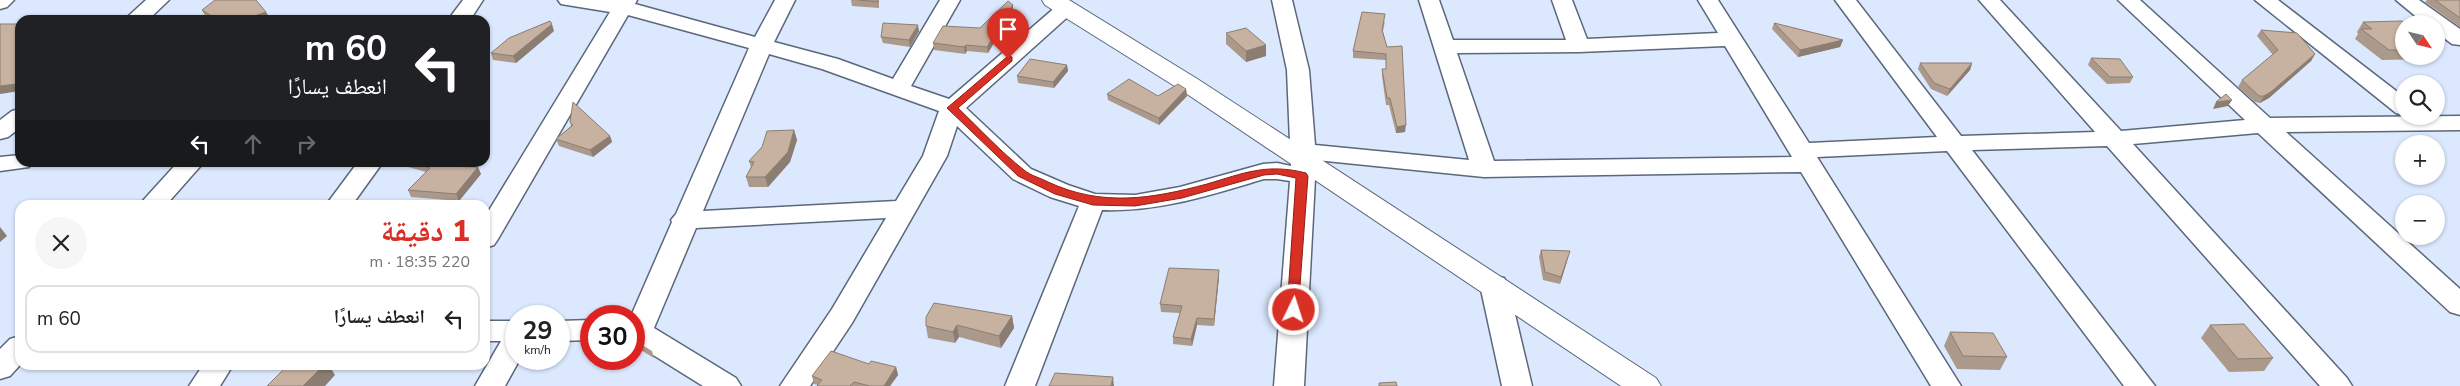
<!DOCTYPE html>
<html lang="ar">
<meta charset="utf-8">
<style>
body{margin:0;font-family:"Nunito Sans","Noto Naskh Arabic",sans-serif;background:#f6f6f6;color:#222;direction:rtl;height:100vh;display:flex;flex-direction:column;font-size:19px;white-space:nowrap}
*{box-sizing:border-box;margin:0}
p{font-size:16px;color:#767676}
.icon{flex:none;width:28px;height:28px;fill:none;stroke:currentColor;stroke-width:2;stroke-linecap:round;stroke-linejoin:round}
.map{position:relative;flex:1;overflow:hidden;direction:ltr}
.panel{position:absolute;left:15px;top:200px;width:475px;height:170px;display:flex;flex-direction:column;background:#fff;border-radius:15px;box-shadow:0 1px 4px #0004;direction:rtl}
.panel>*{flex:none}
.banner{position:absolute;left:15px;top:15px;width:475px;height:152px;border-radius:15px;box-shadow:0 1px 4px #0004;direction:rtl;background:#202124;color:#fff;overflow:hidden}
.needle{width:32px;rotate:125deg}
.tools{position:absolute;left:2395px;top:15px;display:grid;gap:10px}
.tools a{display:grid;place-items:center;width:50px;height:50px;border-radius:50%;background:#fff;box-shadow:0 1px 4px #0004;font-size:25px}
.speed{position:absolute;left:505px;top:305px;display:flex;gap:10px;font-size:25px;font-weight:700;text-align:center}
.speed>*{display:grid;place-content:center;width:65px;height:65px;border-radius:50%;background:#fff;box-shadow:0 1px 4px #0004;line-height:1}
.speed small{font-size:12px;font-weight:400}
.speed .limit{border:8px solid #d22;background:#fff;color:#111}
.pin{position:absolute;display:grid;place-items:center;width:42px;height:42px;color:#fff;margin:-51px -21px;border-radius:50% 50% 50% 0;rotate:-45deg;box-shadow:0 0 5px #0007}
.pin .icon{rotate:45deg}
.me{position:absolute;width:55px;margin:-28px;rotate:4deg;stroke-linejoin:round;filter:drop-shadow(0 0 4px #0008)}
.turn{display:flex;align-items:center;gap:18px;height:105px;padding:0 20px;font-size:22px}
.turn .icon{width:65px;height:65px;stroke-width:2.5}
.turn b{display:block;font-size:35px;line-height:42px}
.lanes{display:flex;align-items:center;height:48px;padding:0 20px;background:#0003;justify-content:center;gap:25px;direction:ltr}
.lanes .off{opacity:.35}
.round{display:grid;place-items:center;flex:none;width:52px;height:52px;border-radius:26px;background:#f6f6f6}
.overview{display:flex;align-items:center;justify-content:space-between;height:85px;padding:0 20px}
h1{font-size:30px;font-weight:800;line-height:38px;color:#d93025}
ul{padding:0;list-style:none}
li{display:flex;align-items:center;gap:15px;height:68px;margin:0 10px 8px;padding:0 10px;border:2px solid #e0e0e0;border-radius:15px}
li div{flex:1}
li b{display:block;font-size:19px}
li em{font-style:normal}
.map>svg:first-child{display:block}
</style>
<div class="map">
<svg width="2460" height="386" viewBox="0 0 2460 386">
<rect width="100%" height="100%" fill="#dbe8fe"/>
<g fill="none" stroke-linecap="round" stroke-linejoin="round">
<g stroke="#5b677a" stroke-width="3">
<path id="minor" d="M0 0H14L7 7 0 9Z
M146 0H169L148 20H124Z
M463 0H483L470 20H448Z
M558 0H637L635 4 755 37 775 0H795L774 42 838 59 893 79 940 0H960L911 86 949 99 1058 5 1065 3 1072 5 1075 9 1072 13 966 108 1031 169 1068 185 1095 194 1135 195 1180 187 1263 164 1277 163 1291 166 1287 70 1272 0H1292L1309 70 1315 145 1469 160 1419 0H1439L1453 40H1566L1552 0H1572L1587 39 1718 33 1698 0H1718L1809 143 1937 137 1835 0H1856L1961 136 2095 132 1979 0H2000L2121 131 2245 120 2118 0H2140L2270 118 2460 116V130L2286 132 2460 289V315L2450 312 2258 133 2133 144 2347 378 2352 386H2320L2107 146 1972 150 2155 386H2124L1947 151 1817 157 1961 386H1931L1801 172 1484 177 1316 160 1304 386H1274L1290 181 1277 179H1264C1210 195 1160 212 1102 210L1035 386H1005L1079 206 1050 197 1013 179 957 126 947 156 852 323 810 386H780L832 309 886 218 696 228 654 328 736 378 741 386H703L634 343V316H631L672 222 671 220 676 214 749 48 628 15 498 239 494 245 485 248V217L610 12 561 4ZM1725 46 1792 157 1494 161 1457 53 1579 52ZM769 54 822 69 939 111 923 156 896 201 703 211Z
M2255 0H2278L2404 97V115L2396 113Z
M2396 0H2419L2460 29V45L2452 44 2436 32V24H2425Z
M20 109V128L8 137 0 139V120L12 111Z
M20 155V162H32L29 167 0 171V157Z
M178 162H204L166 205H139Z
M358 162H383L352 205H326Z
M1494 276 1504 278 1508 285 1532 386H1502L1480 285 1484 278Z
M591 320V340L559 341V321Z
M485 321H516V359H520L505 386H475L501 341H485Z
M20 336V365L10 376 0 379V349L10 339Z
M203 365H233L220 386H189Z"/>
</g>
<g stroke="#5b677a" stroke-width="2">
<path id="major" d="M1042 0H1069L1199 80 1656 378 1661 386H1621L1181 90 1045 5Z"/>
</g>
<use href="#minor" fill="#fff" fill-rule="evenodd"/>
<use href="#major" fill="#fff" fill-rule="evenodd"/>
</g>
<path fill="#ab998b" d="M851 0H879V8L852 6Z
M2427 0H2460V27L2425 2Z
M1013 5V11L988 53 967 51 965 54 934 50 933 43 980 28Z
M202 10 266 12 270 19 266 20H212L205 16Z
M1385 21 1383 31 1405 132 1396 133 1389 105H1386L1382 76V69H1386V60L1353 58V51Z
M2363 22 2404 24V56H2432L2430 59 2382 60 2355 39 2358 34 2357 32Z
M1774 23 1843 40 1840 47 1798 57 1772 29Z
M2261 30 2315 54 2311 61 2269 98 2260 103 2255 102 2238 87 2242 80 2273 55 2257 36Z
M554 31 516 63 493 60 491 53Z
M919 31 910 47 883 43 881 37Z
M1226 33 1266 45V56L1246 62 1226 44Z
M2091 58 2133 77 2130 83 2107 84 2088 65Z
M1920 63H1972L1970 70 1947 96 1931 89 1918 69Z
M1067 65 1068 71 1054 88 1018 83 1017 76Z
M1186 89 1187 96 1159 125 1108 100 1107 94 1158 96Z
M570 122 610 136 612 142 593 157 559 146 556 139 571 126Z
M794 130 797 140 790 162 768 187H749L746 177 751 167 749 161Z
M404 162H447L445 166 481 174 459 201 411 197 408 190 426 172 405 166Z
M1541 250 1568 258 1560 284 1543 280 1539 257Z
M1219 270V277L1214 326 1197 325 1192 346 1173 344V337L1180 313 1161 312 1160 304Z
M1012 316 1014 328 1001 348 959 337 955 343 928 338 926 326Z
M2210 325 2273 358 2264 371 2229 372 2201 338Z
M1950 332 2007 357 2000 370 1957 369 1944 346Z
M634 340 652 351 654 358 634 346Z
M869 364 896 367 898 375 890 386H817L818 385 814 384 812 376Z"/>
<path fill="#8b7d71" d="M1013 5V11L988 53 987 47Z
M266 12 270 19 266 20H243Z
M552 24 554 31 516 63 513 56Z
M918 25 919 31 910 47 909 40Z
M1843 40 1840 47 1798 57 1800 50Z
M966 45 967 51 965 54 964 47Z
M1266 45V56L1246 62V51Z
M2315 54 2311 61 2269 98 2260 103 2264 96Z
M1972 63 1970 70 1947 96 1950 89Z
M1067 65 1068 71 1054 88 1053 82Z
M20 80V91L0 94V86Z
M1186 89 1187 96 1159 125V118Z
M2232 100 2228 106 2213 109 2216 102Z
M1406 125 1405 132 1396 133 1397 127Z
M794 130 797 140 790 162 768 187 765 177Z
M610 136 612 142 593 157 590 150Z
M441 162H447L443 173 440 166Z
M478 167 481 174 459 201 456 194Z
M0 227 7 236 0 242Z
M1570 251 1568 258 1560 284 1561 277Z
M1219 270V277L1214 326V319Z
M1012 316 1014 328 1001 348 999 336Z
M1197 318V325L1192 346 1191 339Z
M957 325 959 337 955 343 953 332Z
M324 365H329L335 375 325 386H303Z
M896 367 898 375 890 386H884Z
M1113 377 1114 386H1111Z"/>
<path fill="#c7b2a2" stroke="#8b7d71" d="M215 0H256L266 12 243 20H218L202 10Z
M859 0H878V2Z
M2435 0H2460V18Z
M1008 1 1013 5 987 47 966 45 964 47 933 43 943 26 980 28Z
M1362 12 1385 14 1382 30 1387 47 1402 46 1406 125 1397 127 1390 98H1387L1382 69H1386V54L1353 51Z
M550 21 552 24 513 56 491 53 509 38Z
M2402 21 2405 24H2404V50H2389L2361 29H2372L2363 22Z
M883 23 918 25 909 40 881 37Z
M1774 23 1843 40 1800 50Z
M0 24H20V80L17 84 0 86Z
M1246 28 1266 45 1246 51 1226 33Z
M2261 30 2297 33 2315 54 2272 91 2264 96H2259L2242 80 2278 50Z
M2091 58 2120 59 2133 77H2110Z
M1030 59 1067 65 1053 82 1017 76Z
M1920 63H1972L1950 89 1934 83Z
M1129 79 1158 96 1178 84 1186 89 1159 118 1107 94Z
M2226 94 2232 100 2216 102Z
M573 102 610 136 590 150 556 139 573 125 570 122Z
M794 130 788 152 765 177H746L754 162 749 161 762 147 767 131Z
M414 162H441L440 166 478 167 456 194 408 190 430 168Z
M1541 250 1570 251 1561 277 1545 272Z
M1169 268 1219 270 1214 319 1197 318 1191 339 1173 337 1182 306 1160 304Z
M934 303 1012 316 999 336 957 325 953 332 926 326V317Z
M2244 324 2273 358 2238 359 2210 325Z
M1950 332 1993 333 2007 357 1963 356Z
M831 351 869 364 871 361 896 367 884 386H870L854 382 850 386H817L822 380 812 376Z
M288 365H324L303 386H267Z
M1055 373 1113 377 1111 386H1049Z
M1396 382 1397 386H1379V383Z"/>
<path fill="#d93025" stroke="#8d1f18" d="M1008 56 1012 57V61L958 108C980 129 1001 152 1024 170 1031 176 1041 178 1048 182 1102 207 1151 199 1207 184 1244 173 1267 163 1306 173L1308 176 1298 313 1294 314 1287 310 1296 178 1277 174 1264 175 1182 198 1135 206 1093 205 1055 194 1018 176 947 108Z"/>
</svg>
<div class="tools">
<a><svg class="needle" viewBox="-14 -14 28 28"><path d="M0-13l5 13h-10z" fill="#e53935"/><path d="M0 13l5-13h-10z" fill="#767676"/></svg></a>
<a><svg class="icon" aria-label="search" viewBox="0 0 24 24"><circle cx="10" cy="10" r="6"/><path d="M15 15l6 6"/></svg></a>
<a>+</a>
<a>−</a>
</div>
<div class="speed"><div>29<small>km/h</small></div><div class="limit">30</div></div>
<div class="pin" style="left:1008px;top:59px;background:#d93025"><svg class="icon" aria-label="arrive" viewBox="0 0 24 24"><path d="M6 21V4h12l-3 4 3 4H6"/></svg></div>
<svg class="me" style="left:1294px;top:310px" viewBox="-20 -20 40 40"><circle r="17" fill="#d93025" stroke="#fff" stroke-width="3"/><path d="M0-11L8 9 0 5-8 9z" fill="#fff"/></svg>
<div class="banner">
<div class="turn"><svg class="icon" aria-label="left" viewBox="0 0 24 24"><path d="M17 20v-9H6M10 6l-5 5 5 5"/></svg><div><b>60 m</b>انعطف يسارًا</div></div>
<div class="lanes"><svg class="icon" aria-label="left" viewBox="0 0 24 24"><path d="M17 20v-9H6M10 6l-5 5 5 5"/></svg><svg class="icon off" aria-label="ahead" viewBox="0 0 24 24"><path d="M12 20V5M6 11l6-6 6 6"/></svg><svg class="icon off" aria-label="right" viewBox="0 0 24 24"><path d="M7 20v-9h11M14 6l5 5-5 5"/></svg></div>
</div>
<section class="panel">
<div class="overview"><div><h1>1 دقيقة</h1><p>220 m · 18:35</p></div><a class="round"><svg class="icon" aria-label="close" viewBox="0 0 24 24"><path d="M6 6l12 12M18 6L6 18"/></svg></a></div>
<ul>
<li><svg class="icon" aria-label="left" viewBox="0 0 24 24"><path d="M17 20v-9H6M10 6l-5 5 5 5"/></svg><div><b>انعطف يسارًا</b></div><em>60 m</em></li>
</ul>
</section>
</div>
